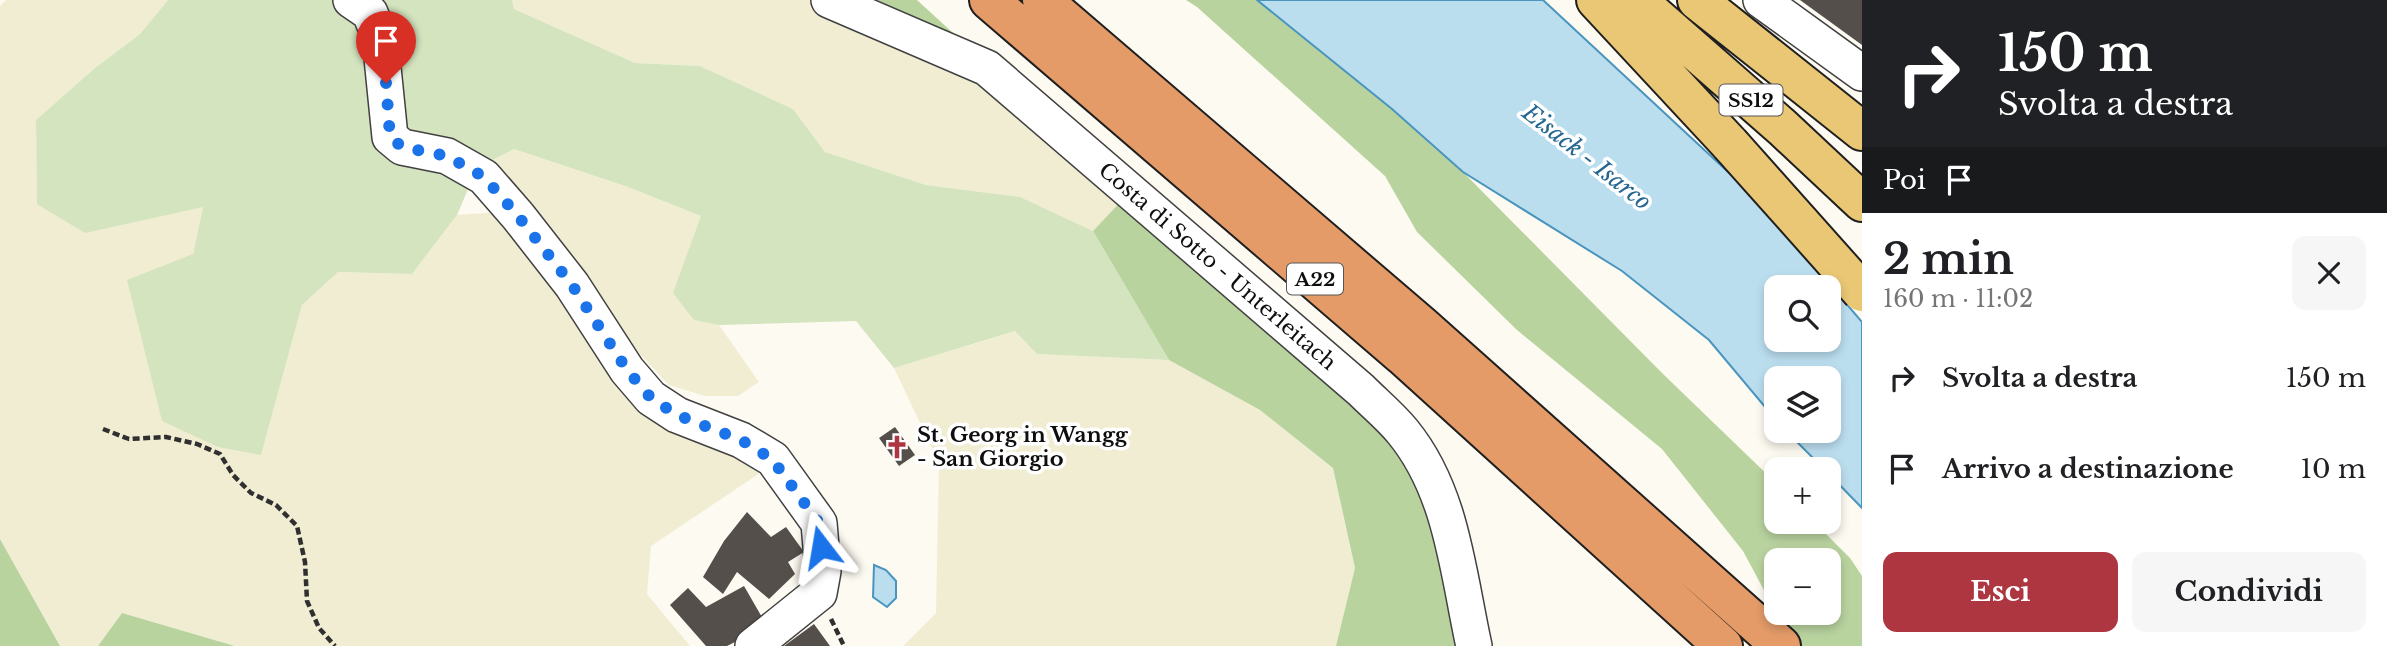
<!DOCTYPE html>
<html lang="it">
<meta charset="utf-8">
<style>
body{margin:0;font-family:"Libre Baskerville",serif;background:#f6f6f6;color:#202124;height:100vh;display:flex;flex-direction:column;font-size:26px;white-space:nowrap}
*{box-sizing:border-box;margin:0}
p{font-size:23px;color:#757577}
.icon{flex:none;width:38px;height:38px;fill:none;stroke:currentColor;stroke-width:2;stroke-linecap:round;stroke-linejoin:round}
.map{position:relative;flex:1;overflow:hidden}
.panel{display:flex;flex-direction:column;background:#fff;width:525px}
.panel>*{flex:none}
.guide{background:#202124;color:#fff;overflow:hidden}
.tools{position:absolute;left:1764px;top:275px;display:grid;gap:14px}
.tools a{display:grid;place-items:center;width:77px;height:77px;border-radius:14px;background:#fff;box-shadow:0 4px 10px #0003;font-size:35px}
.pin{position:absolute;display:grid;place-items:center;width:60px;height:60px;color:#fff;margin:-72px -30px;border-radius:50% 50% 50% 0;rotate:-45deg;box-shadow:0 0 7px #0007}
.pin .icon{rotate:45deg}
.me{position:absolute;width:77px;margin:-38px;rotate:346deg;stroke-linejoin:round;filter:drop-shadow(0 0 5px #0008)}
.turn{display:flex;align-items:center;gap:24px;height:147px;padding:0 21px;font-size:32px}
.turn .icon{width:91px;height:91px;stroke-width:2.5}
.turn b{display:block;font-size:49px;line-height:60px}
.then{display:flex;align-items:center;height:66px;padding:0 21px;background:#0003;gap:14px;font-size:26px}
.round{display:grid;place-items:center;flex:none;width:74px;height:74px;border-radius:14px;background:#f6f6f6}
.head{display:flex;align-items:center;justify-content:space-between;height:119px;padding:0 21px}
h1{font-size:42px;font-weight:700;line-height:52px}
.button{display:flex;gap:14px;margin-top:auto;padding:14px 21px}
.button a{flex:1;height:80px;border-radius:14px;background:#ae3641;color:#fff;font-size:28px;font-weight:700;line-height:80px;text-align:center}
.button a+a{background:#f6f6f6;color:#202124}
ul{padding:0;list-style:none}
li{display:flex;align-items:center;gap:21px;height:91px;padding:0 21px}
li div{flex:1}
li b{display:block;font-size:26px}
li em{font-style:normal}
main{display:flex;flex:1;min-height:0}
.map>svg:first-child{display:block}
</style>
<main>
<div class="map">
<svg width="1862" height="646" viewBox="0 0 1862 646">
<rect width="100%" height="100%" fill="#fdfaf1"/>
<path fill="#f1edd3" d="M6 0H168L140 34 95 68 36 120 37 204 203 206 193 254 261 455 302 305 338 272 412 274 457 215 498 212 640 408 766 469 651 546 647 594 690 646H236L122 613 98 646H60L0 539V6Z
M512 0H816L979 75 1126 196 1093 231 1020 197 926 185 825 152 793 109 700 66 635 63 514 9Z
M514 149 628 187 701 216 694 320 719 325 759 382 738 396H705L669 385 609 321 477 168Z
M1016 331 1037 354 1169 360 1260 410 1333 468 1355 568 1336 646H903L936 613 939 463 894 368Z"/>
<path fill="#d3e4be" d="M168 0H512L514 9 635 63 700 66 793 109 825 152 926 185 1020 197 1093 231 1169 360 1037 354 1015 331 894 368 856 321 719 325 694 320 673 293 701 216 628 187 514 149 477 168 457 215 412 274 338 272 302 305 261 455 218 447 162 421 127 280 193 254 203 207 85 233 37 204 36 120 95 68 140 34Z"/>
<path fill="#b9d39f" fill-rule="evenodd" d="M850 0H917L964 43Z
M1186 0H1257L1392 109 1463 172 1663 374 1776 483V522H1814L1850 558 1862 576V646H1798L1779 618 1743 551 1662 449 1517 330 1417 232 1385 176 1197 7ZM1776 560H1829V612H1776Z
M1126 196 1375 412 1427 482 1463 646H1336L1355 568 1333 468 1260 410 1169 360 1093 231Z
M0 539 60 646H0Z
M122 613 235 646H236H98Z"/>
<path fill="#bbdeef" stroke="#4a95be" stroke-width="2" fill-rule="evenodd" d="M1257 0H1543L1756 198 1862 322V508L1829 474V469H1824L1786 431 1829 430V378H1776V420L1709 340 1622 271 1463 172 1392 109ZM1776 287H1829V340H1776Z
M874 565 886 570 896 581V598L887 607 873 597Z"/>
<path fill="#554f4c" d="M1800 0H1862V45Z
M895 427 915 455 899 466 879 438Z
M747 512 771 537 786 527 804 552 788 562 795 574 769 599 737 572 723 594 703 577 724 541Z
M744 586 767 626 727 646H706L670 605 688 588 706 607Z
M814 624 830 646H784Z"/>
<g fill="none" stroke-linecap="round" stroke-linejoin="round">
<g stroke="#414141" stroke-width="38">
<g id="minor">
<path d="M351 0 370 13 380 38 390 137 402 147 447 156 484 177 518 216 572 285 627 370 651 398 677 415 741 440 773 459 819 523 823 571 819 593 753 646"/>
<path id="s1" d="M829 0 987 68 1361 390C1375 404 1391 417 1403 432 1452 492 1458 573 1474 646"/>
<path d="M1761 0 1862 73"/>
</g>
</g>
<g stroke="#1f1f1f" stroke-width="42">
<path id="major" d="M1596 0 1730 144
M1637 0 1783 128 1862 202
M1697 0 1862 131"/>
</g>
<g stroke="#1f1f1f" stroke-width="42">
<path id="highway" d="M989 0 1403 356 1723 646
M1042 0 1422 326 1781 646"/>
</g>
<path stroke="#303030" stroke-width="4.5" stroke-dasharray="7 3.5" stroke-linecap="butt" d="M103 429 129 439 166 437 197 444 220 454 233 475 251 493 276 505 297 526 305 562 307 601 319 628 335 646
M831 619 844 646"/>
<use href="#minor" stroke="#fff" stroke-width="35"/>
<use href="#major" stroke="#e9c775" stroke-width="38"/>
<use href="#highway" stroke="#e49b68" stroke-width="38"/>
<g stroke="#1f1f1f" stroke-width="42" stroke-linecap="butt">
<path id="major-bridge" d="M1730 144 1862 292"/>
</g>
<use href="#major-bridge" stroke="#e9c775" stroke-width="38"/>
</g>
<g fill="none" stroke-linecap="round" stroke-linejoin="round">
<path stroke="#1a73e8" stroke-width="12" stroke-dasharray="0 21.6" d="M386 83 390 137 402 147 447 156 484 177 518 216 572 285 627 370 651 398 677 415 741 440 772 459 819 523 821 547"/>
</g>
<defs>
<g id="church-bare" transform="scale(1.89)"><path d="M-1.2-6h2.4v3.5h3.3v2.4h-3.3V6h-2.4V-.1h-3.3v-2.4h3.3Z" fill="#ae3641" stroke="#fff" stroke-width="2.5" paint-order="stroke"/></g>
</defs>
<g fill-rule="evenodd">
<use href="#church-bare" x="897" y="447"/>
</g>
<g text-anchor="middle" stroke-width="7" stroke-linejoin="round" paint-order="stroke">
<g fill="#fff" stroke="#565656" stroke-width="2">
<rect x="1719.5" y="84.5" width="63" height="31" rx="5"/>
<rect x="1287" y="263.5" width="56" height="31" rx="5"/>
</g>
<g font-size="19" font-weight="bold" fill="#0e0e0e">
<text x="1751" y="107">SS12</text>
<text x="1315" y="286">A22</text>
</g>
<g font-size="21" fill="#0e0e0e" stroke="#fff">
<text dy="7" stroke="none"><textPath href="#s1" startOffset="476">Costa di Sotto - Unterleitach</textPath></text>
</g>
<g font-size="21" font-weight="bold" fill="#0e0e0e" stroke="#fff" text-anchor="start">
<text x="917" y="442">St. Georg in Wangg<tspan x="917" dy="24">- San Giorgio</tspan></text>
</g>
<g font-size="23" font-style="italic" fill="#256792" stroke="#fff">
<text transform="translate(1587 157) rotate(38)" y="8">Eisack - Isarco</text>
</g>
</g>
</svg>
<div class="tools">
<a><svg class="icon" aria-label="search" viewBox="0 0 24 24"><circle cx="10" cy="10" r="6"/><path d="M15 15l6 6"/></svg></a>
<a><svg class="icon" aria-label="layers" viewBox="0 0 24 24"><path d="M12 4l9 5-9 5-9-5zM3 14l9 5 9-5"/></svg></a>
<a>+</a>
<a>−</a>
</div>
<div class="pin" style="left:386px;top:83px;background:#d93025"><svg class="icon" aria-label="arrive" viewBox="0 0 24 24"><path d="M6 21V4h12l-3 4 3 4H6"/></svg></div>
<svg class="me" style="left:821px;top:547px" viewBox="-20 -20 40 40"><path d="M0-17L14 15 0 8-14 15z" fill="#1a73e8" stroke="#fff" stroke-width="4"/></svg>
</div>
<section class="panel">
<div class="guide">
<div class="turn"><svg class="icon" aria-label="right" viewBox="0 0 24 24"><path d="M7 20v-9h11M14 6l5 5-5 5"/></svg><div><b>150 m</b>Svolta a destra</div></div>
<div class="then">Poi<svg class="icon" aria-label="arrive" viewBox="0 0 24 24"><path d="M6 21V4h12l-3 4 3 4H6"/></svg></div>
</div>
<div class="head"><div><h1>2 min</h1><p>160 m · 11:02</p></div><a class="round"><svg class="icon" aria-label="close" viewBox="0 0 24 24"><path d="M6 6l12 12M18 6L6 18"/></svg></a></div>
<ul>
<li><svg class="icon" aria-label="right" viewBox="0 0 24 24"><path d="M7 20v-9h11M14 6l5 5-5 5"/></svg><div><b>Svolta a destra</b></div><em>150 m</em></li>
<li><svg class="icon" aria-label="arrive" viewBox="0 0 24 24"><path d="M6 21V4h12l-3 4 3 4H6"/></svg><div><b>Arrivo a destinazione</b></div><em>10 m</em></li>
</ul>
<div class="button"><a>Esci</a><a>Condividi</a></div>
</section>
</main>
